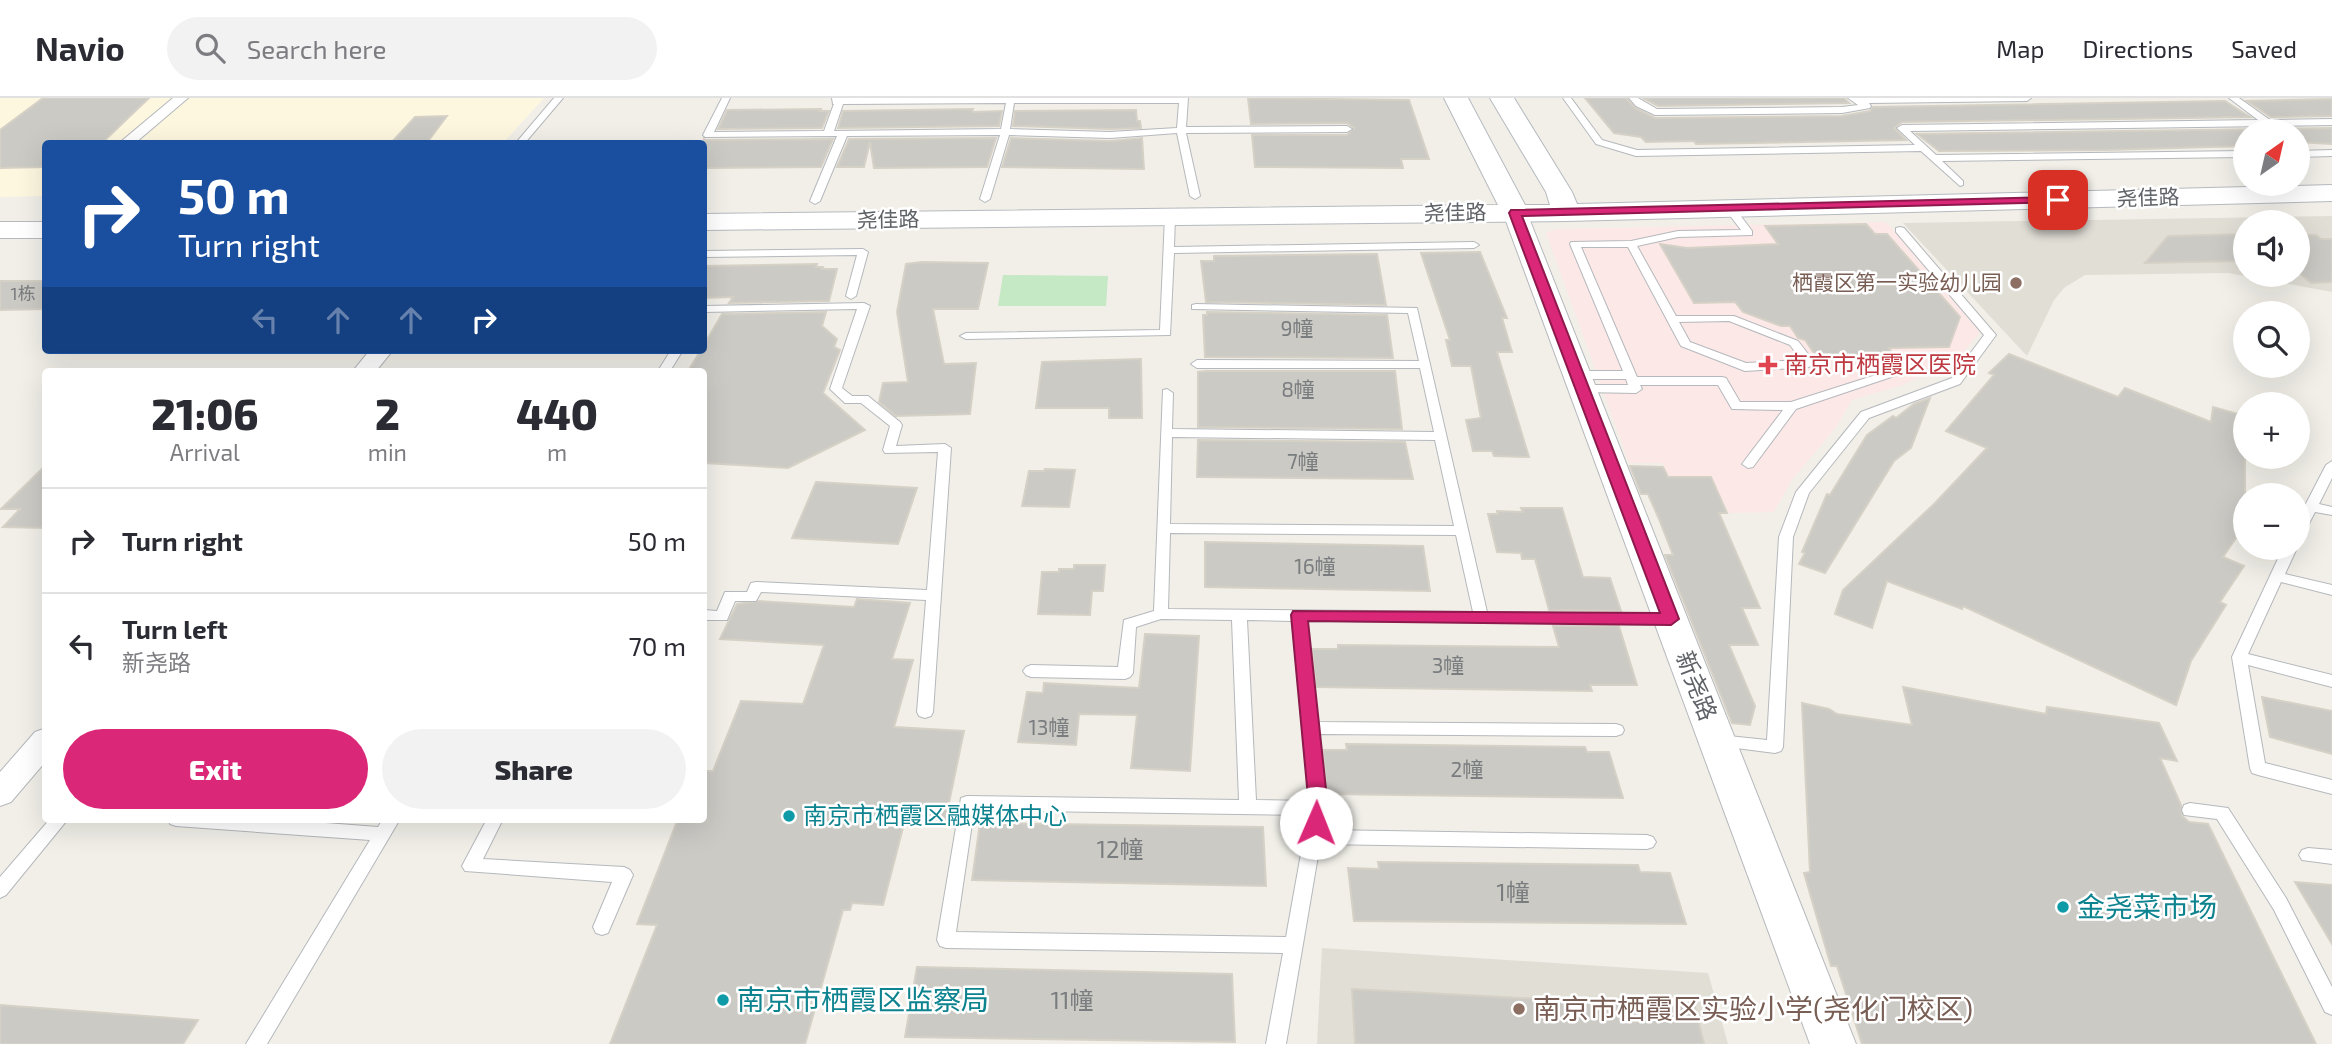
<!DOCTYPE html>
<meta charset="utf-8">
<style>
body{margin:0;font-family:"Exo 2","Noto Sans SC",sans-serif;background:#f2f2f3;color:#2b2b33;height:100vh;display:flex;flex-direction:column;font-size:26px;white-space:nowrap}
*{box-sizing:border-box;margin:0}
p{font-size:23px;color:#7c7c81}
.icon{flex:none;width:38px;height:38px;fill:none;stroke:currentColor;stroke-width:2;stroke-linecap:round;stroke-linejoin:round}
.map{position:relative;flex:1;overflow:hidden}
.side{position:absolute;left:42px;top:270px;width:665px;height:455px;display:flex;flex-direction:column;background:#fff;border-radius:7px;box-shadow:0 7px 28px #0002}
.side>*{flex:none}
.guide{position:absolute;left:42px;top:42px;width:665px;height:214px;border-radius:7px;box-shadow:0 7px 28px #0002;background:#1a4fa0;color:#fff;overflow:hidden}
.needle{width:46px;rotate:34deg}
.tools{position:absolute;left:2233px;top:21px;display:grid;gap:14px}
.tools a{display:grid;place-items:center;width:77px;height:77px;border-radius:50%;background:#fff;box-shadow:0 7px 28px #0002;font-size:35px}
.pin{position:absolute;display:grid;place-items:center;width:60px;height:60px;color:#fff;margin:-30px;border-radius:14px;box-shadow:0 4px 10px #0006}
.me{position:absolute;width:77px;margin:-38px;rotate:1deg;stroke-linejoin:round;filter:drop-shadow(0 0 5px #0008)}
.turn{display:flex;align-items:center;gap:24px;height:147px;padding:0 21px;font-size:32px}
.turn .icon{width:91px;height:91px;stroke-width:2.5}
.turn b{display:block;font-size:49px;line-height:60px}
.lanes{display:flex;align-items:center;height:66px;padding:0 21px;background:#0003;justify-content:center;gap:35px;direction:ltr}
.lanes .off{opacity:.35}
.eta{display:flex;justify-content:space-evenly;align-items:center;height:119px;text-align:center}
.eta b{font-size:42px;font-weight:800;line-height:49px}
.action{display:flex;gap:14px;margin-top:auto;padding:14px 21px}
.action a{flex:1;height:80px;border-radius:42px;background:#db2777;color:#fff;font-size:28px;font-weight:800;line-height:80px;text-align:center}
.action a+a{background:#f2f2f3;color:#2b2b33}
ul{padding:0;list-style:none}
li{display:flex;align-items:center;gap:21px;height:105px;padding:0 21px;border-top:2px solid #e1e1e2}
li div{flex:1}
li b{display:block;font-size:26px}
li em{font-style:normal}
header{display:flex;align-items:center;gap:42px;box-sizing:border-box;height:98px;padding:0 35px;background:#fff;border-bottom:2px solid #e1e1e2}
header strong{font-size:33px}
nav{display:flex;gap:38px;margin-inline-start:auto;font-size:24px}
.search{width:490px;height:63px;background:#f2f2f3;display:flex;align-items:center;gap:18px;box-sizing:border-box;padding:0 24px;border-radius:38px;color:#7c7c81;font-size:26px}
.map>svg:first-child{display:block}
</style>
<header>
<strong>Navio</strong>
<div class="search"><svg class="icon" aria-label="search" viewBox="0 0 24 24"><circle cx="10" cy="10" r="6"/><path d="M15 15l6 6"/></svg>Search here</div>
<nav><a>Map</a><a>Directions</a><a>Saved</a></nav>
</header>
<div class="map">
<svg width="2332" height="946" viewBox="0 0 2332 946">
<rect width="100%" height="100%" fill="#f1efe8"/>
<path fill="#fef7e0" d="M0 0H544L503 45 46 46 45 98 0 99Z"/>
<path fill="#e1ded6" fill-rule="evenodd" d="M2332 118V194L2228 175 2085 177 2064 190 2054 202 2027 258 1903 125ZM2245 124H2298V177H2245Z
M1322 850 1708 875 1728 946H1317Z"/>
<path fill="#fce8e6" d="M1886 124 1980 234 1962 256 1903 287 1852 302 1837 328 1792 382 1774 414 1729 415 1711 379 1669 378 1662 365H1629L1546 135 1556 131Z"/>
<path fill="#c5e8c5" d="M1003 177 1108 178 1106 208H998Z"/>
<path fill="#cccac5" stroke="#d6d1c6" stroke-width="2" d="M43 0H149L101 46H46V69L0 70V32Z
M1248 0 1409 2 1429 61H1401L1403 70 1255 69 1252 37H1347L1354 30 1347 25 1251 26Z
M1585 0H1626L1635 10 1655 20 1842 18 1870 13 1873 9 2225 3 2250 19 1902 24 1894 30 1906 42 1696 46 1694 43 1646 44 1641 39 1614 35Z
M1643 0H1844L1849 5 1658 8Z
M2332 1V18L2271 19 2247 3Z
M821 11 820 13H829L822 30 718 31 727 12Z
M973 11 972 14 1002 13 999 28 838 30 843 13Z
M1136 12 1137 23H1140L1141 30 1110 31 1013 28 1015 13Z
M447 18 426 46H390L415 19Z
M2332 30V46L2298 44V33H2245V48L2106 52 1939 53 1917 36Z
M996 40 987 69 874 70 870 44 864 69H837L849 41Z
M1011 40 1110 43 1142 40 1144 71 1002 69Z
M704 41 705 42 833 41 821 69 704 70Z
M1866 126 1875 136H1887L1960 219 1949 249 1889 250 1893 257 1816 258 1805 242 1798 240 1790 228H1781L1743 214 1735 204 1694 205 1660 146 1687 150 1778 146 1765 128Z
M2245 136V163L2145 165 2168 138Z
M2298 137H2316L2321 141H2332V184L2311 185 2298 174Z
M1480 154 1507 220H1502L1512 254H1497L1529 359 1494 358 1492 353H1473L1466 322 1481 320 1471 268H1452L1446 242H1450L1421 155Z
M1377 156 1386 207 1206 204 1201 163H1214V158Z
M922 164 988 165 978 211H933L944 266 976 265 970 316 896 318 879 304 883 285 908 284 897 214 906 166Z
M817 166 816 169H823L822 171H837L829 203 729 205 733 199 704 200V168Z
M0 183H46V211L0 212Z
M826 214 822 228 837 241 834 249 840 252 823 295 865 332 788 370 704 365V273H688L701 252H704V247L722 216Z
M1207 214 1387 217 1393 260 1205 259 1203 217H1207Z
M2009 256 2118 299 2125 290 2211 324 2213 309 2245 318V427L2223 459 2244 468 2220 504 2226 507 2191 563 2176 607 1963 508 1962 511 1887 483 1872 530 1835 516 1843 492 1935 405 1987 350 1946 333 1994 277 1989 275Z
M1141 261 1142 320H1109V310H1036L1042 264Z
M1206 273H1395L1402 331 1198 329V274Z
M1930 300 1911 350 1894 363 1825 475 1799 466 1805 455 1802 454 1827 396 1830 397 1867 337 1893 318 1896 320 1914 306Z
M1198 342 1405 344 1413 381 1197 379Z
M46 367V430L3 429 20 411H1Z
M1630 368 1663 369 1668 379H1711L1727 415H1719L1760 510H1742L1758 547H1729L1755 608 1750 627 1732 625 1665 457H1673L1659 421 1648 396H1641Z
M1045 371 1075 372 1069 409 1022 408 1029 373H1044Z
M816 384 917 390 898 446 792 440Z
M1521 410H1562L1583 479 1610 480 1621 513 1549 512 1535 461H1522L1521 455 1497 454 1488 416H1498L1497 413 1523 414Z
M1205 444 1423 448 1430 493 1205 489Z
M1074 467H1105L1103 493H1092L1090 517 1038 516 1042 474H1059V471H1074Z
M857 501 910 505 892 561 913 562 894 629 964 633 945 724 905 722 883 807 852 805 850 812H843L805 946H610L657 827 637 826 678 721H704V673H713L741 603 803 606 824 547 720 541 737 506 759 503 854 509Z
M1553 528H1619L1637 587H1590L1592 593 1316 589 1312 551H1338V547L1559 549Z
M1145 536 1199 538 1190 673 1131 670 1137 617 1079 616 1076 647 1018 644 1027 594 1043 595 1044 585 1139 590Z
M1903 589 2046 616 2047 609 2159 625 2177 663 2160 660 2181 707 2182 718 2189 724 2208 726 2316 946H1862L1837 868H1831L1804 775 1810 774 1802 605 1829 611 1837 616 1912 627Z
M2262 599 2332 613V656L2270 639Z
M1346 646 1585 649 1587 654H1609L1623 700 1327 696 1323 652H1347Z
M980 725 1263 729 1266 788 972 782Z
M1378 764 1638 767 1640 774 1670 775 1686 826 1354 823 1348 770 1379 771Z
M2295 784 2332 787V846Z
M917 869 1232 876 1235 944 905 939Z
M1352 891 1695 909 1704 946H1355Z
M0 907 198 922 183 946H0Z"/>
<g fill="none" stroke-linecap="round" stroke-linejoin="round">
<g stroke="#b5b8bc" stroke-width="2">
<path id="service" d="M554 0H563L524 46H515Z
M722 0H730L714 34 824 33 835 3 839 0H1188L1186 29 1347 28 1352 31 1347 34 1186 35 1200 98 1195 101 1190 98 1177 35 1110 40 1009 37 990 101 985 104 980 101 1000 37 847 38 820 103 815 106 810 103 837 38 705 39 703 37ZM1006 5 1001 31 834 33 843 6ZM1014 5H1179L1177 30 1110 34 1010 31Z
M1563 0H1571L1602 42 1637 52 1915 47 1897 30 1902 27 2258 22 2229 0H2239L2270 22 2332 21V27L1910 33 1936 57 2245 53V59L1942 63 1963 83V87L1960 88 1921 53 1636 58 1596 46Z
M1629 0H1638L1657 11 1842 9 1858 7 1848 0H2031L2027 3 1869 5 1871 8 1870 10 1842 15 1655 17 1636 8Z
M2332 52V58L2298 59V53Z
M1730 108 1734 109 1752 133V137L1678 139 1637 148 1676 218H1734L1798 243 1815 265 1809 269 1745 273 1681 248 1628 149H1581L1637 279H1722L1726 280 1740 304H1791L1904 268H1912L1914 270 1912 272 1796 311 1753 369 1748 370 1742 366 1783 312 1732 311 1718 287H1640L1642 291 1636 295 1582 294 1578 293V287H1628L1626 281H1577L1571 277 1577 273H1623L1570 146 1571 144 1631 143 1678 133 1741 132 1725 111ZM1729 223 1790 247 1801 262 1746 265 1690 244 1679 224Z
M1170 116 1175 119 1174 149 1474 144 1479 147 1474 150 1174 155 1170 237 966 241 960 238 966 235 1160 232 1165 119Z
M1900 129 1904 130 1996 237 1960 286 1869 320 1809 395 1793 439 1783 649 1781 653 1775 655 1713 647 1711 643 1713 639 1719 637 1767 642 1779 439 1796 394 1861 314 1952 280 1984 237 1896 134V130Z
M863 151 868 154 856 198 851 201 846 198 857 157 704 159V153Z
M864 205 870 208 842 290 852 298H868L900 324 902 327 896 348 945 346 951 350 933 614 931 618 925 620 919 618 917 614 926 502 761 494 756 503H735L727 522H704V512L717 513 725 494H747L751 485 756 484 927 492 938 354 885 355 883 352 890 328 861 305H845L830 291 857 211 704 214V208Z
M1196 206 1417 210 1487 514 1669 516 1674 517 1676 521 1674 525 1669 526 1307 523 1317 624 1616 626 1622 628 1624 632 1622 636 1616 638 1319 636 1326 710 1323 732 1647 737 1653 739 1656 744 1653 749 1647 751 1320 746 1286 946H1266L1283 855 946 850 940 848 937 842 961 700 967 698 1239 702 1232 522 1161 521 1136 529 1133 575 1130 579 1125 581 1031 579 1026 577 1023 573 1026 569 1031 567 1118 569 1124 522 1154 513 1163 292 1167 291 1173 295 1172 331 1434 334 1420 270H1197L1191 266 1197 262 1419 263 1408 215 1192 211V207ZM1172 339 1435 342 1454 428 1170 426ZM1170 435 1456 437 1473 514 1168 511ZM1247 522 1292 523 1309 703 1256 702ZM974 712 1308 717 1286 839 956 834Z
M671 252H683L670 273H658Z
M2332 363V380L2319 406 2332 409V417L2315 414 2303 437 2298 438V421L2326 367Z
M2283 450H2297L2285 476 2332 487V497L2281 484 2248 556 2332 577V589L2248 567 2265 665 2332 682V696L2258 677 2252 675 2250 670 2232 559Z
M2190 705 2228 710 2286 800 2332 889V917L2325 914 2274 812 2217 721 2184 717 2182 712 2184 707Z
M50 721H68L6 797 0 800V779Z
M168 721H273L378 729 383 721H400L267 946H246L370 742 176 728 170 726Z
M487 721H503L483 761 624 769 630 772 633 777 608 835 602 837 596 835 593 829 612 784 465 773 462 768Z
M2308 750 2332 752V766L2302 762 2299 757 2302 752Z"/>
</g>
<g stroke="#b5b8bc" stroke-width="2">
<path id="pedestrian" d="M173 0H188L134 46H118Z"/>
</g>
<g stroke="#b5b8bc" stroke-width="2">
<path id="minor" d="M832 0H848L845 6H833Z
M370 252H393L376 273H353Z
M46 630V663L11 704 0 708V674L35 634Z"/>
</g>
<g stroke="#b5b8bc" stroke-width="2">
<path id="tertiary" d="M1515 108 1523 110 1527 115 1856 946H1810L1503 115 1507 110Z"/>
</g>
<g stroke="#b6babf" stroke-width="2">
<path id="secondary" d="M1444 0H1468L1525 107H1550L1546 94 1490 0H1514L1572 94 1577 106 2332 87V103L1567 123 704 132V116L1498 107Z
M0 124H46V140H0Z"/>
</g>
<use href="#service" fill="#fff" fill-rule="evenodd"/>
<use href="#pedestrian" fill="#fff" fill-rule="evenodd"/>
<use href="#minor" fill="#fff" fill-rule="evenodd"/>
<use href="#tertiary" fill="#fff" fill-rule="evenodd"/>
<use href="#secondary" fill="#fff" fill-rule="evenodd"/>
</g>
<path fill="#db2777" stroke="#8e194d" stroke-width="2" d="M2058 99 2062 100V104L1522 118 1679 521 1671 527 1308 523 1328 710 1322 730 1316 733 1309 730 1306 725 1309 710 1291 517 1293 513 1660 515 1509 115 1511 112Z"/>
<g fill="#8d6e63" stroke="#fff" stroke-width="2.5">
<circle cx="2016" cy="185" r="7"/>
<circle cx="1519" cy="911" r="7"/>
</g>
<path fill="#e0444e" stroke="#fff" stroke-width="2.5" d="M1764.5 256.5h7v7h7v7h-7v7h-7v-7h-7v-7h7z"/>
<g fill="#0f9aa8" stroke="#fff" stroke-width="2.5">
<circle cx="789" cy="718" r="7"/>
<circle cx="2063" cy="809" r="7"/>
<circle cx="723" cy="902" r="7"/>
</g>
<g text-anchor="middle" stroke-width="5" stroke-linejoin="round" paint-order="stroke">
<g font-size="18" fill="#7a7d7f">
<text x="23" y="202">1栋</text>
</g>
<g font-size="21" fill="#5f6368" stroke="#fff">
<text transform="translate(2148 100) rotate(-2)" y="7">尧佳路</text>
<text transform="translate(1455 115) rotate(-1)" y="7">尧佳路</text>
<text transform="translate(888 122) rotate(-1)" y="7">尧佳路</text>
</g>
<g font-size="21" fill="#785e54" stroke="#fff" text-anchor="end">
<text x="2002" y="192">栖霞区第一实验幼儿园</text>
</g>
<g font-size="21" fill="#7a7d7f">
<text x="1297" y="238">9幢</text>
<text x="1298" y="299">8幢</text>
<text x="1303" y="371">7幢</text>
<text x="1315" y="476">16幢</text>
<text x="1448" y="575">3幢</text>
<text x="1049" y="637">13幢</text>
<text x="1467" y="679">2幢</text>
</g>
<g font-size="24" fill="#be3a42" stroke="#fff" text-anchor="start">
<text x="1784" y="275">南京市栖霞区医院</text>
</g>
<g font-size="24" fill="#5f6368" stroke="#fff">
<text transform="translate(1696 588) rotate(69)" y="8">新尧路</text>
</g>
<g font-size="24" fill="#0d838f" stroke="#fff" text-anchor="start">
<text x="803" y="726">南京市栖霞区融媒体中心</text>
</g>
<g font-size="24" fill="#7a7d7f">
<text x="1120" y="760">12幢</text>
<text x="1513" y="803">1幢</text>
<text x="1072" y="911">11幢</text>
</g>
<g font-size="28" fill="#0d838f" stroke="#fff" text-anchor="start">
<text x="2077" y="819">金尧菜市场</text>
<text x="737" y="912">南京市栖霞区监察局</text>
</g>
<g font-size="28" fill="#785e54" stroke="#fff" text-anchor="start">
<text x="1533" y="921">南京市栖霞区实验小学(尧化门校区)</text>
</g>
</g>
</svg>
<div class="tools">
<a><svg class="needle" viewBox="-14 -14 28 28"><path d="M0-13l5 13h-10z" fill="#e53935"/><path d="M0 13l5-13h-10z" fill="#7c7c81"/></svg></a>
<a><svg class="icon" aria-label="sound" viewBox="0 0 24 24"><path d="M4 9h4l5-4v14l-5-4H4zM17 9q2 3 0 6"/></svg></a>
<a><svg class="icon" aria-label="search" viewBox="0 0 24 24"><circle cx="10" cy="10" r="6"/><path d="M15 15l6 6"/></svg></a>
<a>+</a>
<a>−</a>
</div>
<div class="pin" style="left:2058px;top:102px;background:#d93025"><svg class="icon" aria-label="arrive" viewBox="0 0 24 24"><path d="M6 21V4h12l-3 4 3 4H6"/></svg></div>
<svg class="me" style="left:1316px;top:725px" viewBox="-20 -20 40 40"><circle r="19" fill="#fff"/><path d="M0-13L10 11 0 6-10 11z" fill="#db2777"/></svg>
<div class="guide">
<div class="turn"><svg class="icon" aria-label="right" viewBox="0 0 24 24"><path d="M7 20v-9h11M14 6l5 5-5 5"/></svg><div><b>50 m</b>Turn right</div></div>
<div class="lanes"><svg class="icon off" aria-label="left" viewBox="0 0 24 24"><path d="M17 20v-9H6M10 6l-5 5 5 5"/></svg><svg class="icon off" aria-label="ahead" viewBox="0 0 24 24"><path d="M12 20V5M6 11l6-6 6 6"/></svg><svg class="icon off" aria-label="ahead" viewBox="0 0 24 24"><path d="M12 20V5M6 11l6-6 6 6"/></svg><svg class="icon" aria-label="right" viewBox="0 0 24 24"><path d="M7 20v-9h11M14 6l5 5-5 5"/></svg></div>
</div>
<section class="side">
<div class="eta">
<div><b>21:06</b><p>Arrival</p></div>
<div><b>2</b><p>min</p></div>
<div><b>440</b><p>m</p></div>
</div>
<ul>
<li><svg class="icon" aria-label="right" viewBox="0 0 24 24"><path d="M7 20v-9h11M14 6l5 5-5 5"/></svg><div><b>Turn right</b></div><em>50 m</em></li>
<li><svg class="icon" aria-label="left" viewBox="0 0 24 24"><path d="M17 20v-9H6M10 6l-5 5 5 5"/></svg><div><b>Turn left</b><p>新尧路</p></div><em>70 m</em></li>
</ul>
<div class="action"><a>Exit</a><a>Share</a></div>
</section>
</div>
